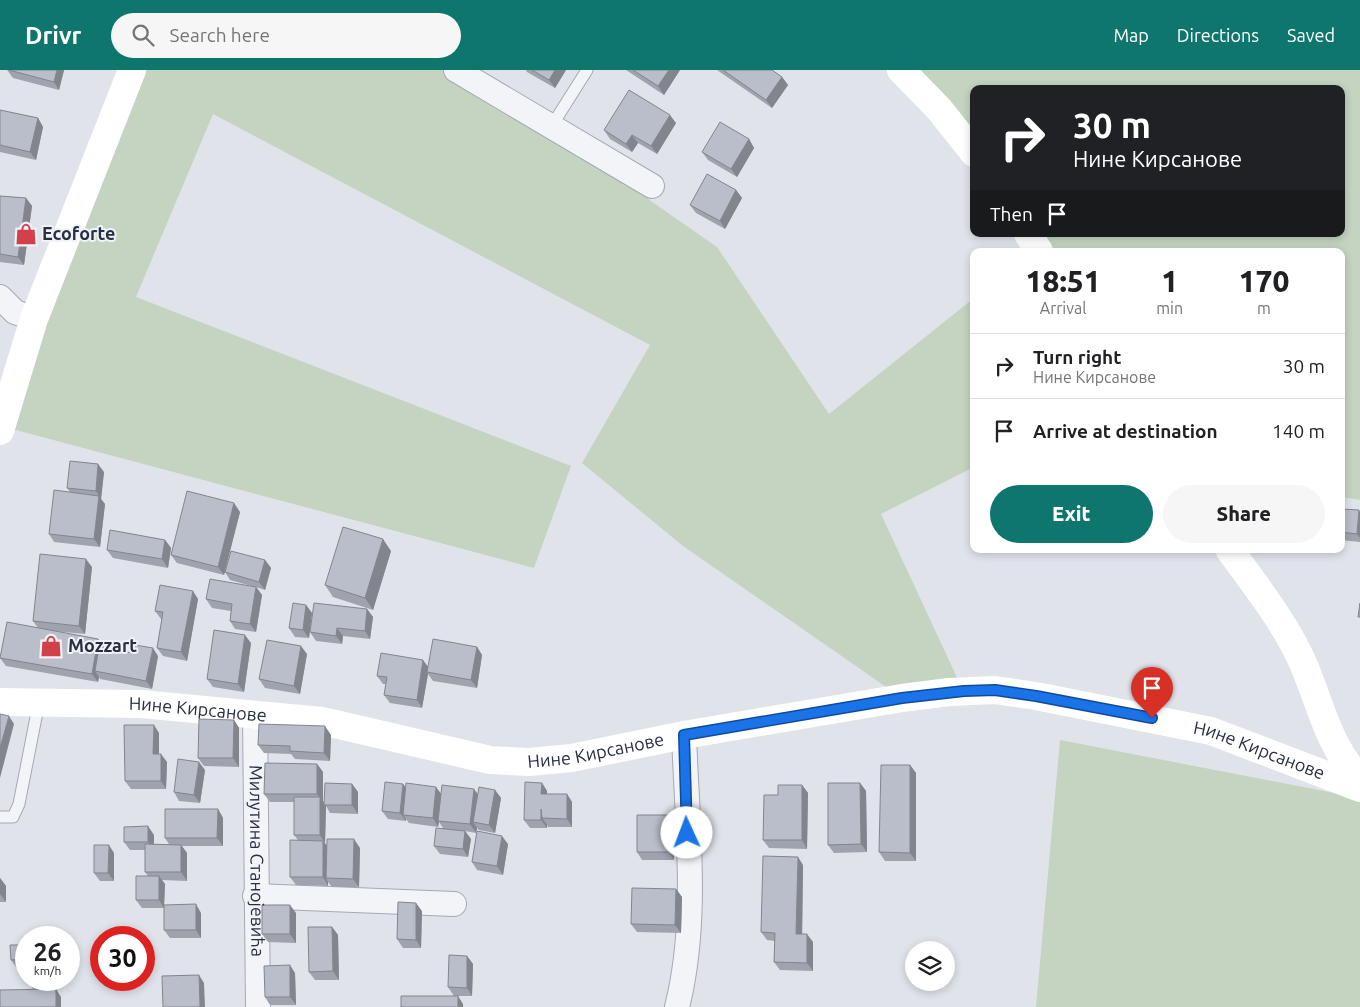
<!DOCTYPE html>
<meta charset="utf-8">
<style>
body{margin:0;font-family:Ubuntu,sans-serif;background:#f6f6f6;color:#202124;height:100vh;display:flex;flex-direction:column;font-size:19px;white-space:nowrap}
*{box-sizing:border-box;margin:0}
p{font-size:16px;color:#757577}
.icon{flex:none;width:28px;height:28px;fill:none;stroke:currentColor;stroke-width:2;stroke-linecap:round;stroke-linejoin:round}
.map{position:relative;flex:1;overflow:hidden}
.panel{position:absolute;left:970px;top:178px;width:375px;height:305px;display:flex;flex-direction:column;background:#fff;border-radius:10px;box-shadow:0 2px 8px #0003}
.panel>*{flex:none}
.top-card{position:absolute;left:970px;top:15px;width:375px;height:152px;border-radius:10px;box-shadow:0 2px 8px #0003;background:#202124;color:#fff;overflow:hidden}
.buttons{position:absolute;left:905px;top:871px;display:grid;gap:10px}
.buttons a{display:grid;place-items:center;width:50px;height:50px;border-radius:50%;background:#fff;box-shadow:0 2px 8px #0003;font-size:25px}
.speed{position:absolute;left:15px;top:856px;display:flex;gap:10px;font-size:25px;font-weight:700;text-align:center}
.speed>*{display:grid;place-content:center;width:65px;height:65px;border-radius:50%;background:#fff;box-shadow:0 2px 8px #0003;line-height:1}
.speed small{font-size:12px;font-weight:400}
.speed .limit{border:8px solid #d22;background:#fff;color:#111}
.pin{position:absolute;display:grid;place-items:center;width:42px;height:42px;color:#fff;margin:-51px -21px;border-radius:50% 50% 50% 0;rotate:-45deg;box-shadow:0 0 5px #0007}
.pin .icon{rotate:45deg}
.me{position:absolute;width:55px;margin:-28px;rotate:358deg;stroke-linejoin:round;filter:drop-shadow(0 0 4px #0008)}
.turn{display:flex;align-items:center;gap:18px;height:105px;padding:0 20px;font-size:22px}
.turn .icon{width:65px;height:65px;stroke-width:2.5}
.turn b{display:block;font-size:35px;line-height:42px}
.then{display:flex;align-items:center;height:48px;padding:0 20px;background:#0003;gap:10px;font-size:19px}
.eta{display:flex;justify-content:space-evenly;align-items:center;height:85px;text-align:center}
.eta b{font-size:30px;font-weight:800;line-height:35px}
.primary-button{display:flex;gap:10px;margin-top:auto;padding:10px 20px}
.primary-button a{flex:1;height:58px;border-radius:30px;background:#0f766e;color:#fff;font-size:20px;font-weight:800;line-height:58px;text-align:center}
.primary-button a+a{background:#f6f6f6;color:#202124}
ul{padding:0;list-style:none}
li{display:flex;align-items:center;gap:15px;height:65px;padding:0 20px;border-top:1px solid #e0e0e0}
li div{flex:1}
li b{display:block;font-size:19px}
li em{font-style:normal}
header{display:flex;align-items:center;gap:30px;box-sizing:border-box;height:70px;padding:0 25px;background:#0f766e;color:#fff}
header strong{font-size:24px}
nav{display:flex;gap:28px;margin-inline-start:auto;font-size:18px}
.search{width:350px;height:45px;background:#f6f6f6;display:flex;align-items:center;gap:12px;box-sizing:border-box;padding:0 18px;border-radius:28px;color:#757577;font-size:19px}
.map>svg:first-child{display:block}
</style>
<header>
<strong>Drivr</strong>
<div class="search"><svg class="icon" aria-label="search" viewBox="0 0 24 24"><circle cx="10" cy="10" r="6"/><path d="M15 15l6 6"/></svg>Search here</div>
<nav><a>Map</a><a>Directions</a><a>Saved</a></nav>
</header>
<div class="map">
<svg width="1360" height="937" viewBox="0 0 1360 937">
<rect width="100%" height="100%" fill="#e0e3ea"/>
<path fill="#c4d4c1" d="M132 0H456L652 116 648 129 717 177 829 344 974 228V397L881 444 960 614 902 628 683 476 582 393 650 275 213 44 136 227 571 396 534 498 1 356Z
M901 0H1360V430L1341 427V181H1032L1028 164H1341V19H974V84Z
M1060 670 1360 728V937H1036Z"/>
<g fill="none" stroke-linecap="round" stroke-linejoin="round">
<g stroke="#a5a9b4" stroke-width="13">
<path id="lane" d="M551 57 587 0
M0 747H13L19 734 39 632"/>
</g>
<g stroke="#a5a9b4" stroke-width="26">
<g id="street">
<path d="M456 0 652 116"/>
<path d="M0 227 15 242 34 249"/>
<path id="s1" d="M255 645 258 937"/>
<path d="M255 826 454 834"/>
<path d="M677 937C699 850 687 754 684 665"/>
</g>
</g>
<use href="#lane" stroke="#f3f4f8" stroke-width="11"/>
<use href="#street" stroke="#f3f4f8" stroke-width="24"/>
<g stroke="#fff" stroke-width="28">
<path d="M901 0 939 39 974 83"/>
<path d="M1028 164 1039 181"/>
<path d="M0 361 34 249 132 0"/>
<path d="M1229 479C1255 515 1284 551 1302 591 1320 631 1328 677 1360 709"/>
<path id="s2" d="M0 632 141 634 322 651 490 690 529 692 572 688 684 665 902 628 949 622 995 620 1036 626 1211 661 1360 718"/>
</g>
</g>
<path fill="#a0a3ae" d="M7 0H64L59 20 13 8Z
M526 0H566L555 18 527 2Z
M626 0H680L664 25Z
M717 0H772L782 7 788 15 772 38Z
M0 40 38 48 43 57 36 90 0 82Z
M676 53 657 84 638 73 632 82 610 69 604 60Z
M749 69 754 78 737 107 708 90 702 82Z
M736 120 742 128 725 159 696 143 690 135Z
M0 126 26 128 32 136 24 195 0 192Z
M104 402 101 429 105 434 100 477 54 472 49 464 70 422 67 418Z
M1341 439 1360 442V472L1341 470Z
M240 442 225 500 265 490 271 498 265 520 256 517 262 525 256 562 235 559 230 551 231 541 212 538 206 529 255 517 230 510 225 502 224 505 177 493 171 485Z
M165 470 171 478 168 498 113 488 107 480Z
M391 481 373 540 333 527 325 515Z
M92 497 85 564 53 561 104 577V578L133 583 158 586 152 619 100 609 99 607 98 612 6 596 0 588 38 558 33 551Z
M198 529 187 591 163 586 157 578 162 549H161L155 541Z
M306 535 312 543 309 568 295 567 289 558Z
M367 539 373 547 370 569 343 566 342 574 316 571 310 562Z
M251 573 244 622 213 617 207 609Z
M477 577 482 585 477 618 433 611 428 604 422 638 390 633 384 625 386 614H383L377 606 428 597Z
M307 584 300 624 265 618 259 609Z
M234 650 239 658V697L204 696 198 688Z
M159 663V684L167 692 166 719H131L125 711Z
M331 665 330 691 295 689 291 684 264 683 258 675Z
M317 694 323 702V731L324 734 352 714 358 722V744L330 743 326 736 325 773 327 776 360 778 359 817H332L328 812V816L296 815 290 807 298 770 294 765V732H270L264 724Z
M910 695 916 703V791H885L879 782Z
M205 700 200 733 179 731 174 722Z
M542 713 547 721V724H567L572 732V757H548L547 755V758H530L524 750Z
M860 713 866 721 867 782 834 783 828 775Z
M403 714 406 718 441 724H478L495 720 501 728 495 763 479 760 477 758 476 763 465 761 471 769 468 787 440 784 434 776 443 758 439 752 438 757 409 753 406 749V751L388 749 382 741Z
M802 715 808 723 807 779 769 778 763 770 778 725Z
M218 739 223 748V776H182L187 783V811L162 810 165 814 164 835 201 843V868H170L164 860V838H142L136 830 148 806 145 802V780H130L124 772 154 765V774H169L165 768Z
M674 754V790H642L637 782Z
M508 774 503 805 477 800 472 792Z
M114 783V811H100L94 803Z
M803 795 802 864 813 872V901L780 900 774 892 775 871 767 870 761 862Z
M0 808 6 816V832H0Z
M676 819 682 827 681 863 637 862 631 854Z
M422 841 421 878H403L397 869Z
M296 843V873L268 872 262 864Z
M332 857 338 865 339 910H315L309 902Z
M26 875V898H17L11 890Z
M467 886 473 894 472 926H454L448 917Z
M295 903 296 935H270L265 927Z
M31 910H53V919L61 927 33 919 31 916Z"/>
<path fill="#82858d" d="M57 0H64L59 20 54 12Z
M555 0H566L555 18 549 10Z
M669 0H680L664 25 658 16Z
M782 7 788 15 772 38 766 30Z
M670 45 676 53 657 84 651 76Z
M38 48 43 57 36 90 30 82Z
M632 65 638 73 632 82 626 74Z
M749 69 754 78 737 107 731 99Z
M736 120 742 128 725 159 720 151Z
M26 128 32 136 24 195 18 187Z
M98 394 104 402 101 429 105 434 100 477 94 469 99 426 96 421Z
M234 433 240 442 224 505 218 497Z
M1359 440 1360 442V468L1357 464Z
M383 469 391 481 373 540 365 528Z
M165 470 171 478 168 498 162 489Z
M86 489 92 497 85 564 79 556Z
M265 490 271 498 265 520 259 512Z
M256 517 262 525 256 562 250 554Z
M193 521 198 529 187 591 181 582Z
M306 535 312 543 309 568 303 560Z
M367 539 373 547 370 569 365 561Z
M337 558 343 566 342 574 336 566Z
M245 565 251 573 244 622 238 614Z
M98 569 104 577 99 602 95 601 99 607 98 612 92 604Z
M301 576 307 584 300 624 294 616Z
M477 577 482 585 477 618 471 610Z
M153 578 158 586 152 619 146 611Z
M423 590 429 598 427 602 428 604 422 638 417 630Z
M9 646 14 654 0 708V678Z
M234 650 239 658V697L233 688Z
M154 655 159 663V692L153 684Z
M325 656 331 665 330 691 324 683Z
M161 684 167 692 166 719 161 711Z
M199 692 205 700 200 733 194 725Z
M317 694 323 702V731L326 736 325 773 320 765V728L317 724Z
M910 695 916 703V791L910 783Z
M542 713 547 721V732L541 724Z
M860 713 866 721 867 782 861 774Z
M352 714 358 722V744L352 735Z
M403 714 409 722 403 745 406 749V751L400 743Z
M802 715 808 723 807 779 802 770Z
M436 717 442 725 438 751 439 752 438 757 433 748Z
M474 719 480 727 473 752 477 758 476 763 470 754Z
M495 720 501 728 495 763 489 755Z
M567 724 572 732V757L567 749Z
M218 739 223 748V776L217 768Z
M541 739 542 748 547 755V758L541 750Z
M669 745 674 754V790L669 782Z
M148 756 154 765V780L148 772Z
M465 761 471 769 468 787 463 779Z
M502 766 508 774 503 805 497 796Z
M354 769 360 778 359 817 353 809Z
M323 771 329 779 326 808 328 812V816L323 807Z
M109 775 114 783V811L108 803Z
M181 775 187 783V811L181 802Z
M798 787 803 795 802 872 796 864Z
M159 806 165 814 164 838 159 830Z
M0 808 6 816V832L0 824Z
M676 819 682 827 681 863 675 855Z
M416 833 422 841 421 878 416 870Z
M196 834 201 843V868L196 860Z
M290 835 296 843V873L290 864Z
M332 857 338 865 339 910 333 901Z
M807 864 813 872V901L807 893Z
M467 886 473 894 472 926 467 918Z
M290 895 295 903 296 935 290 927Z
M199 905 204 913 205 937H200Z
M47 910H53V924L47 916Z
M56 919 61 927V937H56Z
M458 926 463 934V937H458Z"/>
<path fill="#babeca" stroke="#82858d" d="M9 0H57L54 12Z
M532 0H555L549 10Z
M633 0H669L658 16Z
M723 0H772L782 7 766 30Z
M629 20 670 45 651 76 632 65 626 74 604 60Z
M0 40 38 48 30 82 0 75Z
M720 52 749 69 731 99 702 82Z
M707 104 736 120 720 151 690 135Z
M0 126 26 128 18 187 0 184Z
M70 391 98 394 96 421 67 418Z
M54 420 99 426 94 469 49 464Z
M187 421 234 433 218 497 171 485Z
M1341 439 1359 440 1357 464 1341 462Z
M343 457 383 469 365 528 325 515Z
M110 460 165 470 162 489 107 480Z
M231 481 265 490 259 512 225 502Z
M40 484 86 489 79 556 33 551Z
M210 509 256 517 250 554 230 551 232 534 206 529Z
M160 515 193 521 181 582 157 578 163 542 155 541Z
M293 533 306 535 303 560 289 558Z
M314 533 367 539 365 561 337 558 336 566 310 562Z
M1360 533V547H1358Z
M7 552 98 569 92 604 0 588Z
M214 560 245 565 238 614 207 609Z
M433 569 477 577 471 610 427 602Z
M267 570 301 576 294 616 259 609Z
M135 575 153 578 146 611 95 601 99 577 133 583Z
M381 583 423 590 417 630 384 625 387 607 377 606Z
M0 644 9 646 0 678Z
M199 649 234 650 233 688H198Z
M259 654 325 656 324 683 290 681V676L258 675Z
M124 655H154L153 684H161V711H125Z
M178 689 199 692 194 725 174 722Z
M265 693 317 694V724H264Z
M881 695H910V783L879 782Z
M385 712 403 714 400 743 382 741Z
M525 712 542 713 541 724H567V749L542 748 541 739V750H524Z
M325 713 352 714V735H324Z
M406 713 436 717 433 748 403 745Z
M828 713H860L861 774 828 775Z
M442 715 474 719 470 754 438 751Z
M778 715H802V770H763L764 725H778Z
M479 717 495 720 489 755 473 752Z
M294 727H320V765H294Z
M165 739H218L217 768H165Z
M637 745H669V782H637Z
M148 756V772H124V757Z
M436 758 465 761 463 779 434 776Z
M477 761 502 766 497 796 472 792Z
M327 769H354L353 809 326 808Z
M290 770 323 771V807H290Z
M145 774 181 775V802H145Z
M94 775H109L108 803H94Z
M763 786 798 787 796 864H807V893L774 892 775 863 761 862Z
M136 806H159V830H136Z
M632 818 676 819 675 855 631 854Z
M398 832 416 833V870L397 869Z
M196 834V860H164V835Z
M262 835H290V864H262Z
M308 857H332L333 901 309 902Z
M10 875H26V889L11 890Z
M449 885 467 886V918L448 917Z
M290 895V927H265L264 896Z
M199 905 200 937H163L162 906Z
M31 910H47V916H31Z
M56 919V937H0V920Z
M401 926H458V937H401Z"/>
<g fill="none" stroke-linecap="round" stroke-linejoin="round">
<g stroke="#114b97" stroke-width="12">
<path id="route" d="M687 763 684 665 902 628 964 621 995 620 1036 626 1152 648"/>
</g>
<use href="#route" stroke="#1a73e8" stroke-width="9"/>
</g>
<defs>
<g id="shop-bare" transform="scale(1.725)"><path d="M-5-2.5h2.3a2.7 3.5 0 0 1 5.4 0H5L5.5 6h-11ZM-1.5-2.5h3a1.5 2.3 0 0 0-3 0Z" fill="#d44049" stroke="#f0f2f7" stroke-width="2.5" paint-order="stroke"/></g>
</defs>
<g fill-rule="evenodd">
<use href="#shop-bare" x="26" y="164"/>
<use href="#shop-bare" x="51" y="576"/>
</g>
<g text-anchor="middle" stroke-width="4" stroke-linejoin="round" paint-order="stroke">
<g font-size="18" font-weight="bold" fill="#282f42" stroke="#f0f2f7" text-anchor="start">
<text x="42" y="170">Ecoforte</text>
<text x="68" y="582">Mozzart</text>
</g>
<g font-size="18" fill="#282f42" stroke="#f0f2f7">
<text dy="6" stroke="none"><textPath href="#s2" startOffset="198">Нине Кирсанове</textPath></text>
<text dy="6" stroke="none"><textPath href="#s2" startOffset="602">Нине Кирсанове</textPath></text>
<text dy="6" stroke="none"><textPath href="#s2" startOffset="1278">Нине Кирсанове</textPath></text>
<text dy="6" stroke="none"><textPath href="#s1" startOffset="146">Милутина Станојевића</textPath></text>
</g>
</g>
</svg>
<div class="buttons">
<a><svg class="icon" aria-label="layers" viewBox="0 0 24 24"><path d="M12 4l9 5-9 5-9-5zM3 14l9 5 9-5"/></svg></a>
</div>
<div class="speed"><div>26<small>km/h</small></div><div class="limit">30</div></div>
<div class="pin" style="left:1152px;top:648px;background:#d93025"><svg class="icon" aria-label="arrive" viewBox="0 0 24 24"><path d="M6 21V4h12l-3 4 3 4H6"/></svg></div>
<svg class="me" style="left:687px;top:763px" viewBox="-20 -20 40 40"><circle r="19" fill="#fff"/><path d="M0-13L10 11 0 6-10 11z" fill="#1a73e8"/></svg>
<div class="top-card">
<div class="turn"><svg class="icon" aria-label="right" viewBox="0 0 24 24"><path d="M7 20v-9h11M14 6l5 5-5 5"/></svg><div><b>30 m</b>Нине Кирсанове</div></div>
<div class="then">Then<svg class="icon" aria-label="arrive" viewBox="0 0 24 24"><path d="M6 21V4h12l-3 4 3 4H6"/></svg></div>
</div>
<section class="panel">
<div class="eta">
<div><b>18:51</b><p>Arrival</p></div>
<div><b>1</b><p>min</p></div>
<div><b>170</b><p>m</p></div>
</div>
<ul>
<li><svg class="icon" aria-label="right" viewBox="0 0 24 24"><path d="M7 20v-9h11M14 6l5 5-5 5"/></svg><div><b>Turn right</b><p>Нине Кирсанове</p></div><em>30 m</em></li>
<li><svg class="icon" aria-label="arrive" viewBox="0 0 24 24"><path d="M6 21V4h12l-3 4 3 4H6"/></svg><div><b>Arrive at destination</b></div><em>140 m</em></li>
</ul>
<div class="primary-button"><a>Exit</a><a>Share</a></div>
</section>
</div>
